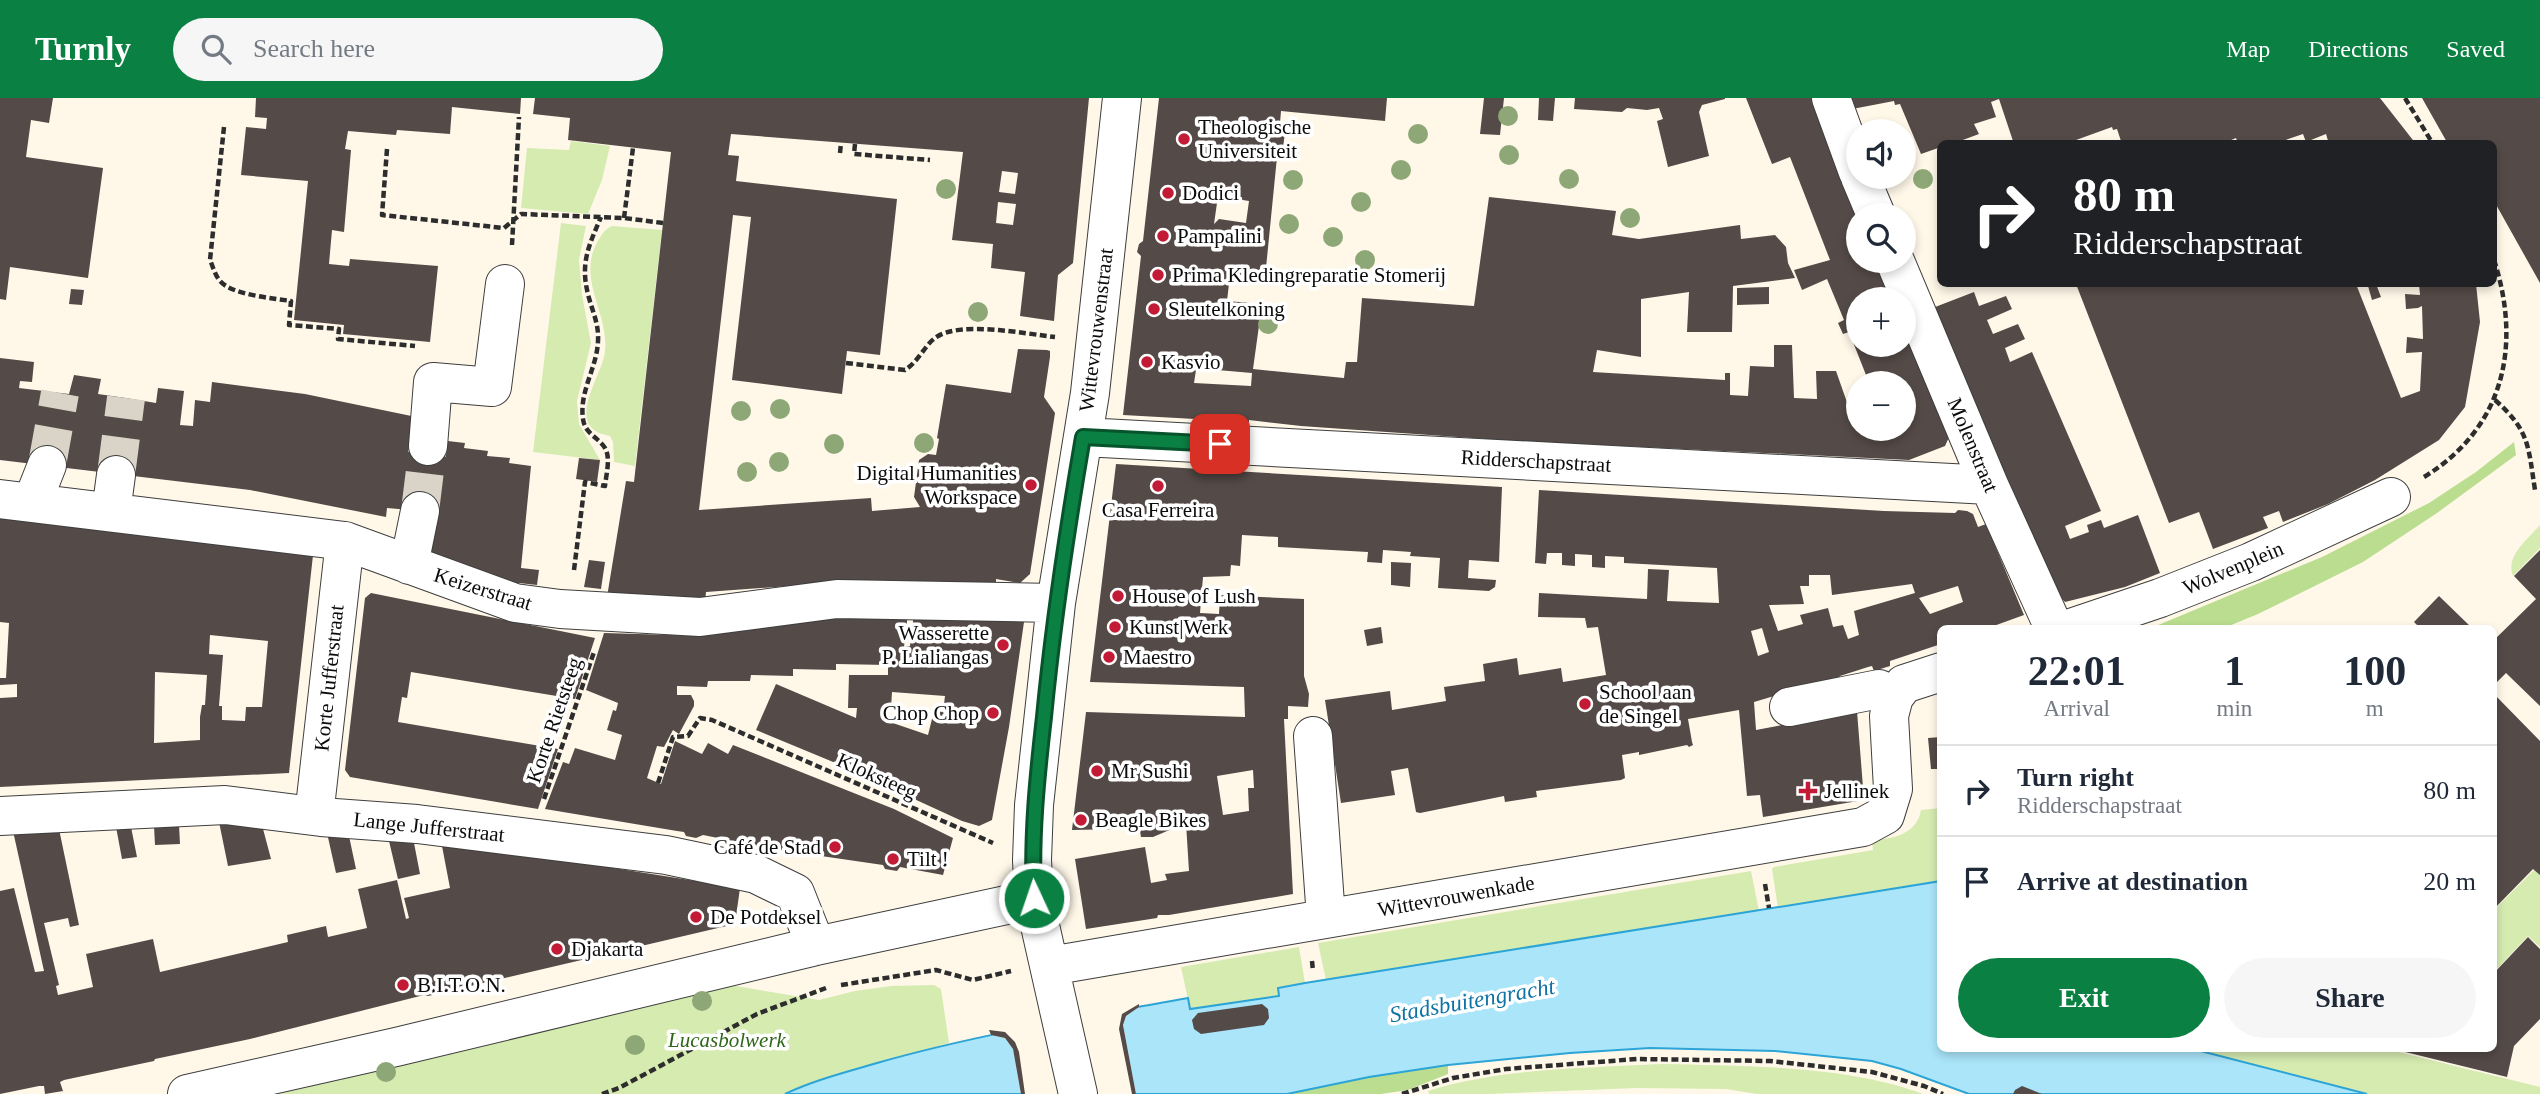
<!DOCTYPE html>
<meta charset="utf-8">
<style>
body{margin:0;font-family:"Times New Roman",serif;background:#f6f6f7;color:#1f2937;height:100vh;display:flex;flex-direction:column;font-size:26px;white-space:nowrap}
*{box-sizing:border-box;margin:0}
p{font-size:23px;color:#747a83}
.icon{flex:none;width:38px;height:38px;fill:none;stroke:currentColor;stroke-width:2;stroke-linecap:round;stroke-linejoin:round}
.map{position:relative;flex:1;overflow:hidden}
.sheet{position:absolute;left:1937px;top:527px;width:560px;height:427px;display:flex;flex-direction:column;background:#fff;border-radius:10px;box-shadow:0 4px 10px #0003}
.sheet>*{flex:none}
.top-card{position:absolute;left:1937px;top:42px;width:560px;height:147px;border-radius:10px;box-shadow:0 4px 10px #0003;background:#202124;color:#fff;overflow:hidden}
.buttons{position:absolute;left:1846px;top:21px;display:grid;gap:14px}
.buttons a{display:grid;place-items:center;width:70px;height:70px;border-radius:50%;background:#fff;box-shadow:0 4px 10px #0003;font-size:35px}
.pin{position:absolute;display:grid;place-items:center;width:60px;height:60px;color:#fff;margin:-30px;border-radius:14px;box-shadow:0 4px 10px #0006}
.me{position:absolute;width:77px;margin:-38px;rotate:357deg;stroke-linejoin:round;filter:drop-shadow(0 0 5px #0008)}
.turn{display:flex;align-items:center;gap:24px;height:147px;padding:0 21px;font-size:32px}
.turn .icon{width:91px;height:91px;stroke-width:2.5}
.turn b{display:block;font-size:49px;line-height:60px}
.eta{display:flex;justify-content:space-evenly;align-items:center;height:119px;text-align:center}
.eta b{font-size:42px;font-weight:600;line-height:49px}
.cta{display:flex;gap:14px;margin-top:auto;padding:14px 21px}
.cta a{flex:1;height:80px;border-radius:42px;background:#0b8043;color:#fff;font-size:28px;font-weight:600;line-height:80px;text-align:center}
.cta a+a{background:#f6f6f7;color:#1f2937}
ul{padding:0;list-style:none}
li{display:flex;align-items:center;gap:21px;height:91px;padding:0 21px;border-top:2px solid #e0e1e3}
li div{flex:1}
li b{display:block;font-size:26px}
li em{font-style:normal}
header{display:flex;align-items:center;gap:42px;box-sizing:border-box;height:98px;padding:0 35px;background:#0b8043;color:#fff}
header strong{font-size:33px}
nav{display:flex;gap:38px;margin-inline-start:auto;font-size:24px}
.search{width:490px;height:63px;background:#f6f6f7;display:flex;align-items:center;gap:18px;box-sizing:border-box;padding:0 24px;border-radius:38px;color:#747a83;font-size:26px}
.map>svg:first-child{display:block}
</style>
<header>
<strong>Turnly</strong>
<div class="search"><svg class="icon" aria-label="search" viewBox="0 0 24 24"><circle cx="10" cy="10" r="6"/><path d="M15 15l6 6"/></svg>Search here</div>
<nav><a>Map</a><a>Directions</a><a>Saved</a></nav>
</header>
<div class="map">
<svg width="2540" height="996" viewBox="0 0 2540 996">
<rect width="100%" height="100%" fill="#fff8e9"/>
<path fill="#d5ebb0" d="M571 43 610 48 602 82 588 116 521 110 527 50 569 52Z
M561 125 586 128 579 162 582 197 591 245 577 303 579 326 600 362 533 354Z
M612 128 662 132 635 368 614 364 613 344 610 338C561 330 603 278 605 253 609 215 576 180 598 143 602 136 604 132 612 128Z
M2540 427V450L2513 478C2505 458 2528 441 2540 427Z
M1941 710V783L1778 810 1772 771 1774 769 1873 752 1872 742C1893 741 1917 736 1921 712Z
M2535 771 2540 776V849L2528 838 2494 874V812Z
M1751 773 1759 813 1326 882 1318 845Z
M1299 849 1305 885 1279 890 1280 898 1190 911 1181 869Z
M724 886 819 902 855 893 891 888 934 887 941 891 949 945 841 976 785 996H237Z
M2189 950H2382L2540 989V996H2367Z
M1662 966C1743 968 1847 967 1923 996H1757L1726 991 1636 990 1489 996H1429L1428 993C1502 970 1585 970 1662 966Z"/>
<path fill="#badd8f" d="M2514 344 2516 357 2437 415 2363 464 2258 516 2224 530H2151L2322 459 2429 405 2476 374Z
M1448 967V976L1408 992 1381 996H1287L1369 979Z"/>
<path fill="#aae5fa" stroke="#2ca4d6" stroke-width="2" d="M1941 783V950H2189L2367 996H1969L1901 971 1872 963 1775 953 1650 950 1570 955 1448 967 1369 979 1287 996H785C814 982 847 974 877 965 979 936 1084 919 1188 900L1190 911 1279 898 1278 890 1305 885Z"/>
<path fill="#fff8e9" d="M1139 906V909L1126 918 1123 927 1136 996H1021L1013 951 1005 940 991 937 989 933Z"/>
<path fill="#544a47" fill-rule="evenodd" d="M0 0H53L49 25 31 22 26 59 103 70 88 180 10 169 6 202 0 201Z
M256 0H521L520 16 452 9 450 36 397 32 396 37 348 33 345 51 351 52 344 134 332 132 329 166 349 168 350 161 438 168 430 244 343 236 344 227 294 222 308 83 241 77 246 29 266 31 267 20 255 19Z
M535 0H1089L1073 165 1058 177 1054 223 1020 218 1025 174 991 170 993 146 952 142 963 54 731 36 728 57 739 58 736 83 897 101 880 257 847 253 842 296 732 282 751 119 733 117 699 412 871 400 872 413 920 409 914 399 919 362 928 356 936 357 939 341 937 340 946 286 1011 295 1018 251 1047 252 1050 253V259L1044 299 1055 315 1030 476 1020 485 996 481V486L874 482 706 494 705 505 607 499 626 383 634 384 671 54 568 42 570 20 533 16ZM1002 73 1018 75 1015 96 999 94ZM998 104 1016 106 1013 127 996 125Z
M1159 0H1387L1385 23 1281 13 1280 25 1286 26 1283 50 1278 49 1265 180 1230 177 1227 203 1262 206 1253 271 1344 280 1346 264H1357L1362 200 1474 208 1489 99 1616 113 1612 137 1639 141 1740 127 1741 141 1775 137 1786 149 1788 165 1795 180 1733 188 1732 234H1687L1689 194 1641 201V259L1597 252 1593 274 1725 282V275H1730V297L1748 298 1750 268 1774 269V247H1792L1794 300 1817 301 1816 273H1836L1849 310 1858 307V331H1904V317L1912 314 1904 297V285H1878L1875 278 1868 282 1849 234 1843 236 1838 225 1844 222 1827 181 1802 192 1794 172 1830 162 1790 59 1772 66 1746 0H1815L1858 117V163H1879L1894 201H1858V247H1904V225L1950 337 1945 348 1909 362 1501 342 1301 328 1249 322V324L1123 317 1141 158 1137 154 1139 146 1143 143ZM1218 98 1249 103 1246 125 1219 121 1214 126ZM1206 271 1252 275 1251 288 1194 285 1196 272 1205 273Z
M1484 0H1504L1500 37 1480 36Z
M1539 0H1555L1553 23 1538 22Z
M1575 0H1725V1L1702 7 1699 14 1709 58 1668 69 1657 23 1663 21 1659 10 1647 12 1627 10 1622 14 1574 11Z
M1844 0H2380L2416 46H2329L2326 36 2306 44 2303 36 2274 46H2238L2236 40 2222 46H2122L2117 31 2113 32 2112 29 2065 46H2014L1999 1 1991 4 1996 19 1974 26 1979 36 1952 46H1941V49L1921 56 1900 6 1895 7 1894 3 1847 12Z
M2422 0H2540V185L2494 103V46H2448Z
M2076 186H2356L2401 300 2420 293 2422 254 2406 255 2407 239 2423 241 2422 208 2418 210 2406 211 2405 196 2420 197 2419 186H2476L2480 224 2465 309 2439 342 2375 382 2328 406 2283 424 2279 413 2263 419 2268 430 2213 451 2199 414 2169 425Z
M2376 186 2381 199 2372 202 2368 188Z
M1769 189V206L1737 207V190Z
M71 191 84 192 82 207 69 206Z
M1974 194 1979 208 2006 198 2012 211 1987 222 1993 236 2018 226 2025 241 2005 250 2010 264 2032 254 2101 413 2065 428 2070 441 2089 434 2087 427 2101 422 2104 430 2138 417 2160 475 2125 489 2065 504 2041 477 1930 211Z
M0 260 34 264 32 284 20 283 19 290 69 296 74 277 101 281 98 296 126 300 156 305 158 290 184 293 180 327 193 328 195 302 210 304 212 284 305 296 421 320 439 342 465 345 464 350 488 353 487 358 510 360 509 365 531 368 521 470 539 472 537 487 519 485 518 493 426 455 410 412 387 410 386 419 250 392 0 362Z
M579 360 600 362 597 384 576 381Z
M1116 366 1502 389 1499 464 1469 462 1468 480 1496 482 1495 489 1489 493 1438 490 1440 460 1410 458 1411 454 1383 452 1382 465 1367 464 1368 454 1278 449V439L1242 437 1240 468 1231 467 1230 478 1203 479 1200 515 1219 516 1220 497 1304 501V578L1309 596 1308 609 1288 608V621H1284L1293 796 1169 817H1158L1157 820 1086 831 1075 761 1145 749 1151 785 1167 782 1165 776 1189 773 1186 725 1153 739H1141L1139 727 1122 731 1072 732 1086 614 1245 619 1244 589 1090 584ZM1253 672 1254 690H1248L1249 713 1223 717 1217 678Z
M1539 392 1884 413 1955 415 1958 412 1967 413 1973 416 1978 429 1986 426 2024 517 1988 530H1941V546L1890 563V568L1874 573 1872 568 1868 569 1840 578 1838 581 1824 583 1754 604 1756 632 1857 613 1864 702 1763 719 1760 697 1747 698 1739 612 1688 621 1692 644 1693 647 1689 649 1687 647 1639 657V654L1622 657 1625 680 1621 682 1536 693 1537 699 1505 704 1504 698 1420 715 1416 714 1408 670 1391 673 1395 697 1341 705 1325 602 1390 593 1392 612 1446 603 1444 589 1485 583 1483 566 1517 560 1519 577 1561 570 1563 584 1606 577 1598 529 1587 530 1585 520 1538 519 1539 495 1647 501 1648 471 1669 472 1667 503 1719 505 1717 470 1624 465V459L1605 458V470L1592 469V457L1575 456V468L1562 467V455H1547L1546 466 1535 465ZM1809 477H1830L1832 497 1912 486 1915 495 1854 513 1859 537 1848 541 1843 527 1833 529 1828 510 1800 517 1803 526 1778 533 1769 507 1804 506 1800 488H1809ZM1958 488 1963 504 1930 516 1919 500ZM1762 530 1769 554 1758 558 1751 533Z
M0 415 314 448 289 675 0 689V600L17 599V586L0 587V580H6L9 525 0 524ZM210 537 268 543 262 609H246L245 623 222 622V608H219L223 557 209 556ZM155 574 207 577 205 607H202L200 619V642L154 645Z
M2540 452V608L2506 575 2494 587V542L2536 501 2514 478Z
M589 462 605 464 601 491 584 489Z
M1391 464 1411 465 1410 489 1391 487Z
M371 495 595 540 575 601 411 574 407 600 402 599 398 624 558 651 538 711 350 679 345 672 365 500Z
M2439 498 2472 530H2416L2418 528 2414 524Z
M835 514 908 515 904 549 910 548 914 515 1025 517 1009 629 992 722 979 728 962 723 838 666 756 632 776 586 856 620 857 610H848L849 577H888V567L836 566V572L793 571V578L751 577 750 583H708L707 589 677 588V597H691L694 603V608L679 636 673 632 664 649 657 648 647 680 661 686 675 643 702 656 708 645 728 656 733 647 894 711 953 740 943 777 900 769 897 773 885 771 883 767 773 751 703 737 696 740 686 738 684 734 677 733 545 711 563 664 569 666 575 650 615 662 622 637 607 632 613 612 616 613 618 605 586 592 604 535 705 538V532L748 533 749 527H792V520L835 521ZM892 594 945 598 943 614 934 613 928 637 884 622 886 609 891 610Z
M1381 529 1383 545 1367 548 1364 532Z
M2494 596 2540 643V777L2533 771 2494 811Z
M1941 639V671H1931L1928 640Z
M219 724 262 727 271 761 228 768Z
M179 727 180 746 155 747 154 728Z
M116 729H131L137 759 122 761Z
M59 731 79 827 70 829 68 820 44 825 59 887 56 888 58 897 93 889 86 856 153 841 160 874 288 844 287 837 326 828 328 839 367 830 358 791 397 782 406 821 409 820 404 800 450 790 442 748 601 768 740 790 735 826 428 898 424 897 250 941 155 961 154 963 64 982 60 984 63 993 45 996 44 988H39L0 996V793L14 790 35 874 44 873 13 733Z
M327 735 349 738 356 771 336 775Z
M389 743 414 745 420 776 398 781Z
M2528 839 2540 851V921L2514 948 2507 979 2393 951 2494 950V875Z
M1139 906V909L1126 918 1123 927 1136 996H1132L1119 931 1122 916Z
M1262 906 1268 911 1269 920 1264 927 1201 936 1194 931 1192 922 1198 915Z
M989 932 1005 934 1015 944 1019 954 1025 996H1021L1013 951 1005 940 991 937Z
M2022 988 2042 996H2013L2015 992Z"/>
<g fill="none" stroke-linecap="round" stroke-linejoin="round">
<path stroke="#dad4c8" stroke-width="38" stroke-dasharray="38 19" stroke-linecap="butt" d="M47 367 60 295
M116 377 126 300
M420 413 428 348"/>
<g stroke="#3e3e3e" stroke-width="40">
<path id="minor" d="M1831 0 1858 74
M1860 79 1876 117
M1895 163 1989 387 2054 530
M1083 339 1989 387
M428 348 433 284 492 289 505 186
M0 401 345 443 515 505 560 511 700 519 837 501 1056 505
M32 405 47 367
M111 414 116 377
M409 467 420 413
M2071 530 2160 500 2251 464 2391 399
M1789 609 1879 591 1894 599
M1313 638 1326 820
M0 718 225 707 321 719 417 726 666 757 756 776 795 795 816 848
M314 718 345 443
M1050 868 1863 729 1885 717 1893 691 1889 618 1894 599 1904 586 1941 574
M187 996 396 949 816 848 1034 801
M1078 996 1034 801 1032 762 1034 707 1056 505 1090 295 1122 0"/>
</g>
<path stroke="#2d2d2d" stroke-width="4.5" stroke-dasharray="7 3.5" stroke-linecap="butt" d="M2405 0 2433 46
M224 29 210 162C213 169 215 177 220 183 232 197 272 200 291 203L289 227 339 231 338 241 415 248
M855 46 854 56 930 62
M387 51 382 117 504 130 521 116 624 120 663 125
M840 55 841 45
M624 120 633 50
M512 147 519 19
M846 265 905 272C919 263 925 247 935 240 959 222 1026 236 1055 239
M2495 302C2530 333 2528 348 2535 392
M2424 379C2504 330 2522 248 2494 162
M574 472 585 384 605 388C606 377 611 360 605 350 598 339 585 336 583 321 579 293 597 270 598 243 599 225 592 213 588 196 580 165 589 147 601 119
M658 685 673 639 688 638 700 620 712 622 993 745
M544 701 594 554
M1765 786 1769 810
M1312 863 1313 873
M841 887 936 872 973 882 1011 873
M602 996 619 990 757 916 826 890
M1402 996 1453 980 1506 971 1637 961 1770 963 1872 974 1924 988 1943 996"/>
<use href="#minor" stroke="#fff" stroke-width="38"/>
</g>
<g fill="#8da876">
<circle cx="1508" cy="18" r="10"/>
<circle cx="1418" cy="36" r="10"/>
<circle cx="1509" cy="57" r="10"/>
<circle cx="1401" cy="72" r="10"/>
<circle cx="1569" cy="81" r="10"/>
<circle cx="1923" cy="81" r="10"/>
<circle cx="1293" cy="82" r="10"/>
<circle cx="946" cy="91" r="10"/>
<circle cx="1361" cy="104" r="10"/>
<circle cx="1630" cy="120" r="10"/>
<circle cx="1289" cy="126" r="10"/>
<circle cx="1333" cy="139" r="10"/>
<circle cx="1365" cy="162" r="10"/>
<circle cx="978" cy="214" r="10"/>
<circle cx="1268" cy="226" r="10"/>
<circle cx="780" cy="311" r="10"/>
<circle cx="741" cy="313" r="10"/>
<circle cx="924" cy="345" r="10"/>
<circle cx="834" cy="346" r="10"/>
<circle cx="779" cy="364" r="10"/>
<circle cx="747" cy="374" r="10"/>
<circle cx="702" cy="903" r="10"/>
<circle cx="635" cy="947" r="10"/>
<circle cx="386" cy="974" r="10"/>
</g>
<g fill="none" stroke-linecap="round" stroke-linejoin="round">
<g stroke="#07532c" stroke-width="18">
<path id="route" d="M1034 800C1031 739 1037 680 1044 619 1053 525 1067 432 1083 339L1220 346"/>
</g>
<use href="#route" stroke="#0b8043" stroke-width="12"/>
</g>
<g fill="#c31b35" stroke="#fff" stroke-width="2.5">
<circle cx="1184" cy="41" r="7"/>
<circle cx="1168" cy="95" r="7"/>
<circle cx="1163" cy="138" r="7"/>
<circle cx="1158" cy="177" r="7"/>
<circle cx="1154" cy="211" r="7"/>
<circle cx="1147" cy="264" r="7"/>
<circle cx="1031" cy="387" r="7"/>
<circle cx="1158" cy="388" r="7"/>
<circle cx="1118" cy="498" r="7"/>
<circle cx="1115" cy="529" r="7"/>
<circle cx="1003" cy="547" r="7"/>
<circle cx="1109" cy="559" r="7"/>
<circle cx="1585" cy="606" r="7"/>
<circle cx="993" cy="615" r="7"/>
<circle cx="1097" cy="673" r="7"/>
<path d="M1804.5 682.5h7v7h7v7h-7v7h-7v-7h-7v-7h7z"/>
<circle cx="1081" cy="722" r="7"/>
<circle cx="835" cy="749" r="7"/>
<circle cx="893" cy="761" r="7"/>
<circle cx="696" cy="819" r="7"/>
<circle cx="557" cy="851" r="7"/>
<circle cx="403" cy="887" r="7"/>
</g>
<g text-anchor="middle" stroke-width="7" stroke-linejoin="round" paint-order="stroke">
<g font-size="21" fill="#0b0b0b" stroke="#fff" text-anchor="start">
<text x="1198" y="36">Theologische<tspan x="1198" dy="24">Universiteit</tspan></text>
<text x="1182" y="102">Dodici</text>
<text x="1177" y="145">Pampalini</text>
<text x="1172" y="184">Prima Kledingreparatie Stomerij</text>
<text x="1168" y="218">Sleutelkoning</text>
<text x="1161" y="271">Kasvio</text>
<text x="1017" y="382" text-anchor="end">Digital Humanities<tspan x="1017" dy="24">Workspace</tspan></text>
<text x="1158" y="419" text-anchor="middle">Casa Ferreira</text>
<text x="1132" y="505">House of Lush</text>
<text x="1129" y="536">Kunst|Werk</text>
<text x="989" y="542" text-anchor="end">Wasserette<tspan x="989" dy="24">P. Lialiangas</tspan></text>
<text x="1123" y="566">Maestro</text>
<text x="1599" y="601">School aan<tspan x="1599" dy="24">de Singel</tspan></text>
<text x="979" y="622" text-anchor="end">Chop Chop</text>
<text x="1111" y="680">Mr Sushi</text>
<text x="1824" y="700">Jellinek</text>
<text x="1095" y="729">Beagle Bikes</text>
<text x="821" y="756" text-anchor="end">Café de Stad</text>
<text x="907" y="768">Tilt !</text>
<text x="710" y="826">De Potdeksel</text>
<text x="571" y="858">Djakarta</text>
<text x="417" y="894">B.I.T.O.N.</text>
</g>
<g font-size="21" fill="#0b0b0b" stroke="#fff">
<text transform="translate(1096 232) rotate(-83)" y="7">Wittevrouwenstraat</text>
<text transform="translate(1973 347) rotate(67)" y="7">Molenstraat</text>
<text transform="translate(1536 363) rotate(3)" y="7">Ridderschapstraat</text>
<text transform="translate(2233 470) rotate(-23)" y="7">Wolvenplein</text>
<text transform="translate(483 491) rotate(17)" y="7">Keizerstraat</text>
<text transform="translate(329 580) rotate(-84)" y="7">Korte Jufferstraat</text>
<text transform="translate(554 622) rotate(-71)" y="7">Korte Rietsteeg</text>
<text transform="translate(877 678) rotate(24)" y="7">Kloksteeg</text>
<text transform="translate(429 729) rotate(6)" y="7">Lange Jufferstraat</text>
<text transform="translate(1456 798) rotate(-10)" y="7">Wittevrouwenkade</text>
</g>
<g font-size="21" font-style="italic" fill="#306618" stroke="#fff">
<text x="727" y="949">Lucasbolwerk</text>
</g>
<g font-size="23" font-style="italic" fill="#0d72a4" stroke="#fff">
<text transform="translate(1472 902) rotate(-10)" y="8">Stadsbuitengracht</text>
</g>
</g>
</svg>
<div class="buttons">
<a><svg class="icon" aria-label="sound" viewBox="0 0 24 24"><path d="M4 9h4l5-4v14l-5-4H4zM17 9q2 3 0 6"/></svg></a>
<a><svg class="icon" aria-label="search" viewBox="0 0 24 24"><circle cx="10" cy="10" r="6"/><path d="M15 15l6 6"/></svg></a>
<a>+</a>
<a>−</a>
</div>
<div class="pin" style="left:1220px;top:346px;background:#d93025"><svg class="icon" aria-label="arrive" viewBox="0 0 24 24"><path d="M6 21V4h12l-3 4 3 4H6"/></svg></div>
<svg class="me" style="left:1034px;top:800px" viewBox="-20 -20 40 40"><circle r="17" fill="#0b8043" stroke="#fff" stroke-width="3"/><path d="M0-11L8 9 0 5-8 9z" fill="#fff"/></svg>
<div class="top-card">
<div class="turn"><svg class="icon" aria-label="right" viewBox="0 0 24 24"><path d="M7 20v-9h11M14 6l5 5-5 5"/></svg><div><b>80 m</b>Ridderschapstraat</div></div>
</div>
<section class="sheet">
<div class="eta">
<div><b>22:01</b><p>Arrival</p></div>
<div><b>1</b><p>min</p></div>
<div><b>100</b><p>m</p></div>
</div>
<ul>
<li><svg class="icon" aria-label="right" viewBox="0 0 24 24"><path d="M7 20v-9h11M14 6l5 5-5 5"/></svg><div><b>Turn right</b><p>Ridderschapstraat</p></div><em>80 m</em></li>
<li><svg class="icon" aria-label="arrive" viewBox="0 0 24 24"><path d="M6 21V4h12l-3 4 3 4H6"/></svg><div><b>Arrive at destination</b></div><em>20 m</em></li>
</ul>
<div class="cta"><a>Exit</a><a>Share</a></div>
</section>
</div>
